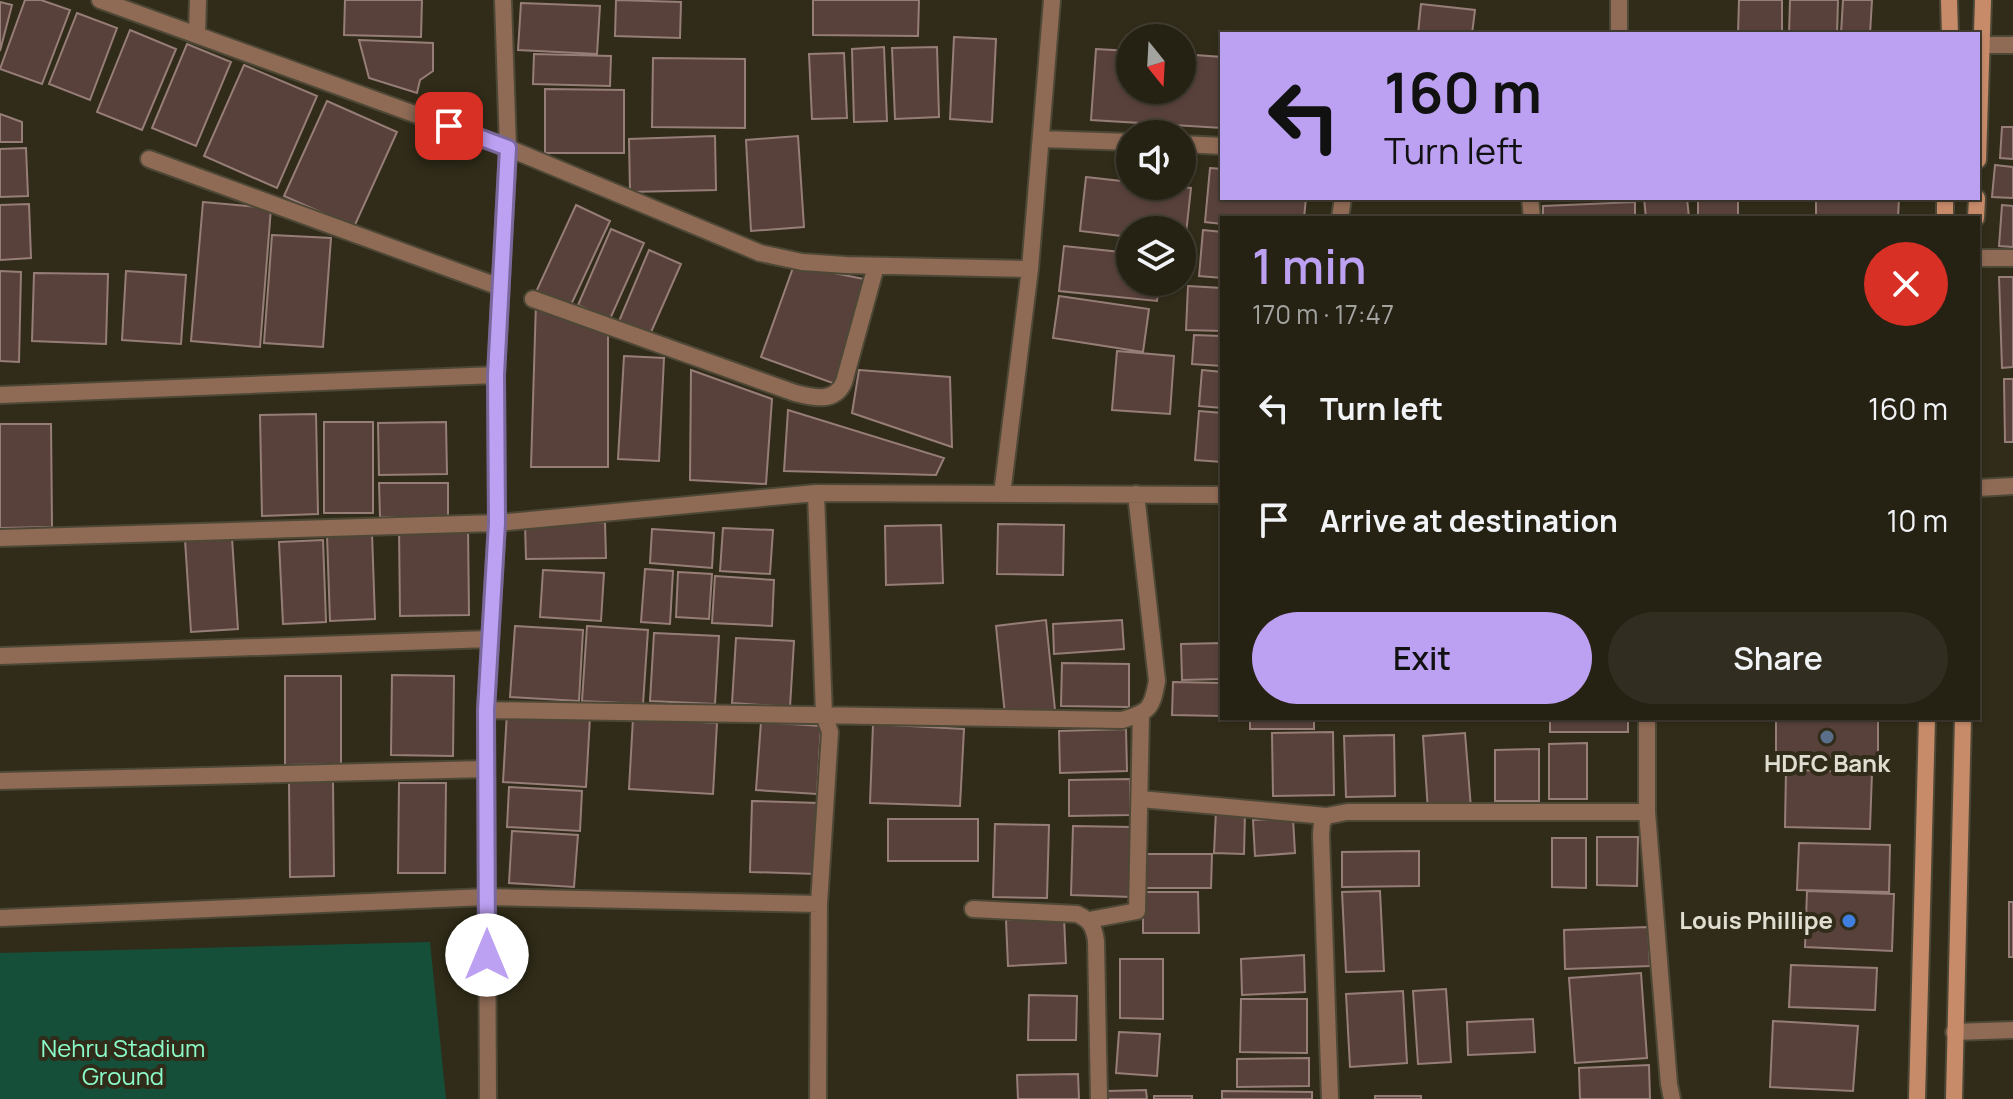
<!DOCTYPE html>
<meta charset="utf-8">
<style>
body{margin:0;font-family:Manrope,sans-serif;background:#312e21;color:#f1f3f6;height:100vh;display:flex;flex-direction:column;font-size:30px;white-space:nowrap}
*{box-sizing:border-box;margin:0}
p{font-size:26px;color:#a3a3a0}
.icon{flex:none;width:44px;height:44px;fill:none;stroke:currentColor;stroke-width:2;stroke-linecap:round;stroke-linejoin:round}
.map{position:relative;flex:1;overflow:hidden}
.panel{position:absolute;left:1220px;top:216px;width:760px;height:504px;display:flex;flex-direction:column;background:#252113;border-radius:0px;box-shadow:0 2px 6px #0004,0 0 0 2px #423e33}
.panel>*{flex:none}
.hud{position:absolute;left:1220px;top:32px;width:760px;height:168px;border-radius:0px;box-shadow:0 2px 6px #0004,0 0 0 2px #423e33;background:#bca0f2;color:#111;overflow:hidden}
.needle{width:52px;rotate:162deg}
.controls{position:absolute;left:1116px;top:24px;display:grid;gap:16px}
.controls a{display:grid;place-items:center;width:80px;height:80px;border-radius:50%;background:#252113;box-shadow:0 2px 6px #0004,0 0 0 2px #423e33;font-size:40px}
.pin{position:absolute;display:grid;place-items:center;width:68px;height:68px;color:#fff;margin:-34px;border-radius:16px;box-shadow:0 4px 12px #0006}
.me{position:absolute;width:88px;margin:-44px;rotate:0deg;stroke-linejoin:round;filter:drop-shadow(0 0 6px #0008)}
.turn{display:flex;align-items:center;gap:28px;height:168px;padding:0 32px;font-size:36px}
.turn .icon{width:104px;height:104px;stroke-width:2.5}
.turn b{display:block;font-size:56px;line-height:68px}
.round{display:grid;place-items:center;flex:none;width:84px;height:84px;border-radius:42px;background:#312e21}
.head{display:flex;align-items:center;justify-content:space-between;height:136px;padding:0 32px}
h1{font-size:48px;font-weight:600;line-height:60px;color:#bca0f2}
.primary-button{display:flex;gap:16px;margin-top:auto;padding:16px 32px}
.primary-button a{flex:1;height:92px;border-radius:48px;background:#bca0f2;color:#111;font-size:32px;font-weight:600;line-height:92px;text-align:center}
.primary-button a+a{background:#312e21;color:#f1f3f6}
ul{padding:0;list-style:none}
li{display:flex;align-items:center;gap:24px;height:112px;padding:0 32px}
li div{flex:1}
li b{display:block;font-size:30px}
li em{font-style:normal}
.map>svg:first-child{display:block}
</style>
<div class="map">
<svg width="2013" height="1099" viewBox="0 0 2013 1099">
<rect width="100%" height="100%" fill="#312c19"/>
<path fill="#154f39" d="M430 942 446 1099H0V953Z"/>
<path fill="#58413b" stroke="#977d77" stroke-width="2" d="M25 0H41L70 10 42 84 0 69Z
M345 0H422L421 37 344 35Z
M616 0 681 2 680 38 615 36Z
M813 0H919L918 36 813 35Z
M1739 0H1782V34H1738Z
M1790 0H1838L1837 34H1789Z
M1843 0H1872L1870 34H1841Z
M0 2 12 5 0 51Z
M521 3 600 6 597 54 518 50Z
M1421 4 1475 10 1472 34H1418Z
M77 13 117 28 90 100 49 84Z
M130 30 176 49 142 130 97 112Z
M954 37 996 39 992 122 950 119Z
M359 40 433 43V71L420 80 417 93 369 78Z
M187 44 231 62 196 146 152 128Z
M884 47 887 121 854 122 852 49Z
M937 47 939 117 895 119 892 48Z
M1096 49 1130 51V90H1182V54L1222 57V128L1091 120Z
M844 53 847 118 812 119 809 54Z
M534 54 611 56 610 86 533 84Z
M653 58 745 59V128L652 127Z
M244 65 317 96 277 188 204 156Z
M545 89 624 90V153H545Z
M327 101 397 132 354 227 284 196Z
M0 114 22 122V142H0Z
M2002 127H2013V159L2000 158Z
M715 136 716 190 630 192 629 139Z
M798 136 804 227 751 231 746 140Z
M26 148 28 196 0 197V149Z
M1995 165 2013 167V198L1992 197Z
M1210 168 1222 169V198H1306L1304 218H1222V224L1205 222Z
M1086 177 1130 182V186H1170L1191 188 1185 243 1182 242V230H1130V237L1080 231Z
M1644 198H1687L1689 218H1646Z
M1698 198H1738V218H1698Z
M1816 198H1899L1898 218H1816Z
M203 202 271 208 260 347 191 341Z
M1635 202V218H1543V206Z
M29 204 31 258 0 260V205Z
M576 205 610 221 570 307 536 292Z
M2002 205 2013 206V247L1999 246Z
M611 229 644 243 610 319 578 305Z
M1203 230 1222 232V278L1199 276Z
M272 235 331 238 323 347 264 343Z
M1064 246 1130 253V282H1159L1157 301 1059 291Z
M649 250 681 264 648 339 617 326Z
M794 265 864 279 838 385 761 357Z
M0 271 21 272 19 362 0 361Z
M126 271 186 275 181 344 122 340Z
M34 273 108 274 106 344 32 341Z
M1999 277H2013V367L2002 368Z
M1188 286 1222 288V331L1186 330Z
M1059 296 1149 309 1143 352 1053 338Z
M536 302 608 330V467H531Z
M1194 335 1222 336V366L1192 364Z
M1117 351 1174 356 1170 414 1112 410Z
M624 356 664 358 659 461 618 459Z
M691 370 772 399 766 484 690 480Z
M859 370 950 377 952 447 852 413Z
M1202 370 1222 372V408L1199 406Z
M2004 379H2013V442H2005Z
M788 410 944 458 936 475 784 471Z
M1199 411 1222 413V462L1195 460Z
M316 414 318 514 262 516 260 415Z
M324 422H373V513H324Z
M446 422 447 474 379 475 378 423Z
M0 424H51L52 527 0 528Z
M379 483H448V517H380Z
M605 522 606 558 526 559 525 523Z
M998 524 1064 525 1063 575 997 574Z
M941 525 943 583 886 585 885 526Z
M399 527H468L469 615 400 616Z
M723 528 773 530 770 574 720 571Z
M652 529 714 533 712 568 650 563Z
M372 533 375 619 330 621 327 535Z
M232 538 238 629 191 632 185 540Z
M323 540 326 622 283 624 279 542Z
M645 569 673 571 670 624 641 622Z
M543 570 604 573 601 621 540 617Z
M678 572 712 574 709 619 676 617Z
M715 576 774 580 772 626 712 623Z
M1046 620 1055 710 1005 715 996 626Z
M1122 620 1124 649 1054 654 1053 624Z
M515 626 583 630 579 701 510 697Z
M587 626 648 630 643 704 582 701Z
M654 633 719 636 715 704 650 701Z
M736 638 794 641 790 707 732 703Z
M1222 643V679L1182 680 1181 644Z
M1062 663 1129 664V707L1061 706Z
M392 675 454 676 453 756 391 755Z
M285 676H341V764L285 765Z
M1173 682 1222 683V716L1172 715Z
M507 712 590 717 586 787 503 782Z
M633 718 717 723 713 794 629 789Z
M1250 718H1314V729H1250Z
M1550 718H1628V732H1550Z
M1776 718H1878V758L1776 757Z
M761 722 821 726 817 794 756 790Z
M873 724 964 729 960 806 870 803Z
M1126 729 1127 771 1060 773 1059 731Z
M1333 732 1334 795 1273 796 1272 733Z
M1465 733 1471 808 1428 811 1423 736Z
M1394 735 1395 796 1346 797 1344 736Z
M1587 743V799H1549V744Z
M1539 749V801H1495V750Z
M1786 770 1872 772 1870 829 1785 827Z
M1130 779V815L1069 816V780Z
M333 781 334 876 290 877 289 782Z
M399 783H446L445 873H398Z
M509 787 582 791 580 831 507 827Z
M752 801 819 803 817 874 750 872Z
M1216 810 1245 811 1244 854 1214 853Z
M1293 818 1295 853 1255 856 1253 820Z
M888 819H978V861H888Z
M995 824 1049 825 1047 898 993 897Z
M1073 826 1133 827 1131 897 1071 895Z
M512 831 578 835 574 887 509 883Z
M1597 837H1638L1637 886 1597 885Z
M1552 838H1586V888L1552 887Z
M1799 843 1890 845 1889 892 1797 890Z
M1419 851V886L1342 887V852Z
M1142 854H1212L1211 888H1142Z
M1380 891 1384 971 1346 972 1342 892Z
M1807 891 1894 894 1892 951 1805 947Z
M1143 892H1198L1199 933H1143Z
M2009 902H2013V957H2009Z
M1064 917 1066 963 1008 966 1006 920Z
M1648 927 1650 966 1565 969 1564 930Z
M1304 955 1305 992 1242 995 1241 959Z
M1120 959H1163V1019L1120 1018Z
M1791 965 1877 968 1875 1010 1789 1007Z
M1641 973 1647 1058 1575 1063 1569 978Z
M1446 989 1451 1062 1418 1064 1413 991Z
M1403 991 1407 1063 1350 1067 1346 994Z
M1029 995 1077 996 1076 1040H1028Z
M1241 999H1307V1053L1240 1052Z
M1533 1019 1535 1052 1468 1055 1467 1022Z
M1773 1021 1858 1026 1853 1091 1770 1087Z
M1119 1032 1160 1034 1157 1076 1116 1073Z
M1309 1058V1086L1237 1087V1059Z
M1649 1065 1650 1099H1580L1579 1068Z
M1078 1074 1079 1099H1018L1017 1075Z
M1146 1090 1147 1099H1107V1091Z
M1222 1091 1312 1092V1099H1222Z
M1154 1096H1192V1099H1154Z
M1375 1096H1421V1099H1375Z"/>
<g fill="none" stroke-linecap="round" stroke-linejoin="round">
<g stroke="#4d4836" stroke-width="20">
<path id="street" d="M100 0 508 148 760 253 802 262 846 265 1030 269
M1619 34V0
M197 35 198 0
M1978 45H2013
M1041 139 1130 142
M1182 144 1222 146
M149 159 500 287
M1530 198 1532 218
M1340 218 1343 198
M1978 258H2013
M533 299 795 393C814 398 835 403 844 382L876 266
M0 395 496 375
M1978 488 2013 486
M816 493 824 715 830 732 819 904 818 1099
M1002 494 1030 269 1052 0
M0 538 497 523 816 493 1222 495
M0 656 489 639
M486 710 1122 720C1149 712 1152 709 1157 681L1136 494
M1647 718V812L1669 1084 1672 1099
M0 781 486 769
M1140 799 1326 816
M973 909 1077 914C1090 920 1094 926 1096 941L1099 1099
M0 918 486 897 819 904
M1089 920 1137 911 1141 714
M1954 1032 2013 1030
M488 1099 486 710 497 523 496 375 508 148 503 0
M1330 1099 1321 834 1322 823 1326 816 1347 812H1647"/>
</g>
<g stroke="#4d4836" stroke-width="20">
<path id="secondary" d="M1949 0 1950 34
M1978 160 1983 0
M1945 218V198
M1976 218 1977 198
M1917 1099 1927 718
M1954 1099 1963 718"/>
</g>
<use href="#street" stroke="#8f6a55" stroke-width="16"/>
<use href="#secondary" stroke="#c88b6a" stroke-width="16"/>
</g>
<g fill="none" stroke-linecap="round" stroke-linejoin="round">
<g stroke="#7a689d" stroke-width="20">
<path id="route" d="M449 126 508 148 496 375 497 523 486 710 487 955"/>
</g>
<use href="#route" stroke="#bca0f2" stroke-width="14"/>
</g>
<circle fill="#5c6f8a" stroke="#312c19" stroke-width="3" cx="1827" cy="737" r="8"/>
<circle fill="#3f7fe0" stroke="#312c19" stroke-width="3" cx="1849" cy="921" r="8"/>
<g text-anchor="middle" stroke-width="8" stroke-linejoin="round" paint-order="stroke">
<g font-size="24" font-weight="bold" fill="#e0ded1" stroke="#312c19">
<text x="1827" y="772">HDFC Bank</text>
<text x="1833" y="929" text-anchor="end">Louis Phillipe</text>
</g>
<g font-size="24" fill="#8afbc9" stroke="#312c19">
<text x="123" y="1057">Nehru Stadium<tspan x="123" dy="28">Ground</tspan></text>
</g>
</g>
</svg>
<div class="controls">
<a><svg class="needle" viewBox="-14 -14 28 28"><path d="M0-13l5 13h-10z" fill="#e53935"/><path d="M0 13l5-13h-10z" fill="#a3a3a0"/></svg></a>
<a><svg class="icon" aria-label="sound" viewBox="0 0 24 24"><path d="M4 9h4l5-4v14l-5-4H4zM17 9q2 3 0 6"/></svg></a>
<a><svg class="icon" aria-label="layers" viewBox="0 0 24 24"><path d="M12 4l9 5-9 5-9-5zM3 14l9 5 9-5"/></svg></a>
</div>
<div class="pin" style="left:449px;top:126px;background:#d93025"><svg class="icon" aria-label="arrive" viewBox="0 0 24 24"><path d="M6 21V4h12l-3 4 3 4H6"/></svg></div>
<svg class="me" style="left:487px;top:955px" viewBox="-20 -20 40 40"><circle r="19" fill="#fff"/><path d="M0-13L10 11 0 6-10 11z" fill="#bca0f2"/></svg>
<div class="hud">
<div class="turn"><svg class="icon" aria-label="left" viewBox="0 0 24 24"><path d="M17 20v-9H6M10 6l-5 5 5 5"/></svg><div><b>160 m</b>Turn left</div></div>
</div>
<section class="panel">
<div class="head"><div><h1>1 min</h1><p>170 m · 17:47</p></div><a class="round" style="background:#d93025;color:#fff"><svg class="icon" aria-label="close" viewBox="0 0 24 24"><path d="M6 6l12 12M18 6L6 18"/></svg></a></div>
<ul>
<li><svg class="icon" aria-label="left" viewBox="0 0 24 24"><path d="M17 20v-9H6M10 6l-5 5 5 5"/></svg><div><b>Turn left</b></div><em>160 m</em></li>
<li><svg class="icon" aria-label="arrive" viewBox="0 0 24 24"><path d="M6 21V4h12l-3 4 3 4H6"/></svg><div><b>Arrive at destination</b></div><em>10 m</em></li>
</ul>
<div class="primary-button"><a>Exit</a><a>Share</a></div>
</section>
</div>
